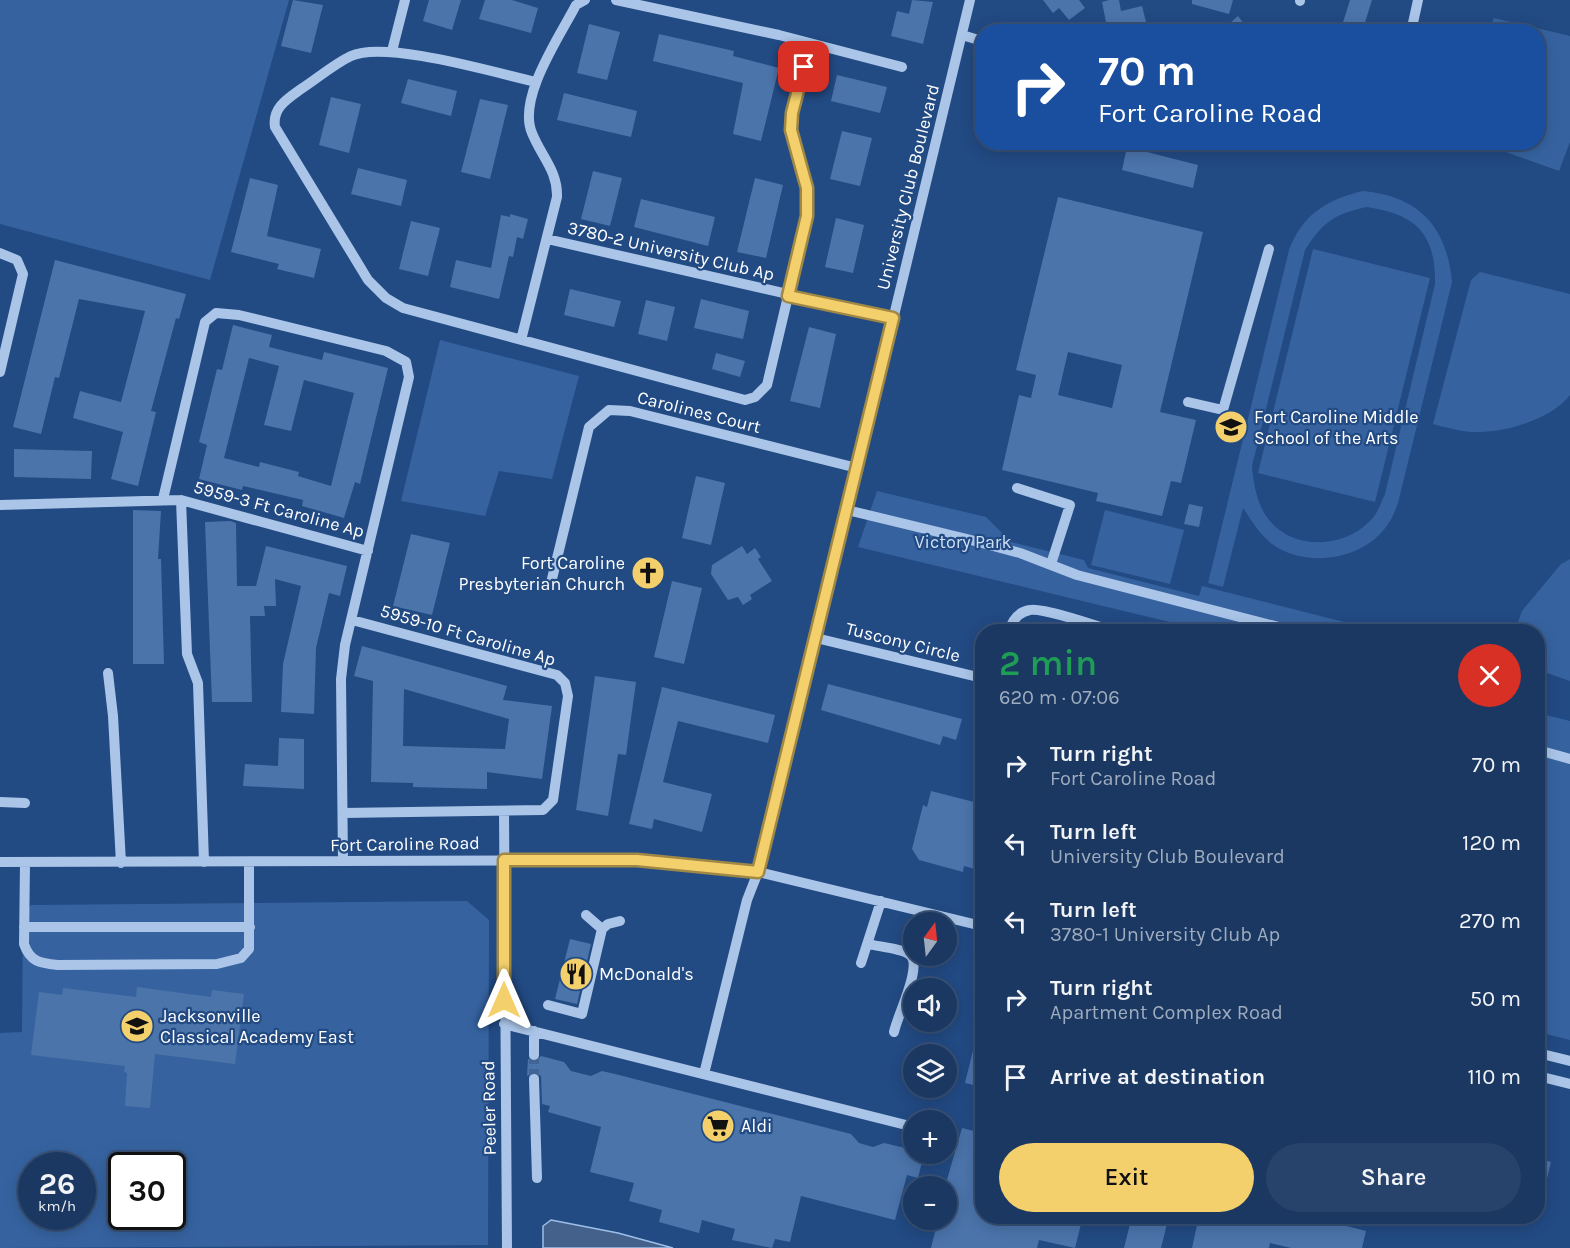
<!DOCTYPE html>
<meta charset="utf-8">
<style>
body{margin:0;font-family:Karla,sans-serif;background:#27436b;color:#f1f3f6;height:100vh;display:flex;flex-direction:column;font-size:22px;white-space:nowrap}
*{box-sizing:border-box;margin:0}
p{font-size:20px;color:#9facbe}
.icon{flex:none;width:33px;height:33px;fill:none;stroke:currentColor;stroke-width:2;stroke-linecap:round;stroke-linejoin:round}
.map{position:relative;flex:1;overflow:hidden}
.sheet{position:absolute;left:975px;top:624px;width:570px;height:600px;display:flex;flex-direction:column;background:#1a3862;border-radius:24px;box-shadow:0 3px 15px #0003,0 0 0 2px #385277}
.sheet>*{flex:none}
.banner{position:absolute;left:975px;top:24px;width:570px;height:126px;border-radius:24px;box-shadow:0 3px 15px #0003,0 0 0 2px #385277;background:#1a4fa0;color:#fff;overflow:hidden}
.needle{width:39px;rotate:15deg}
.buttons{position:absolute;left:903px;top:912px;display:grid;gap:12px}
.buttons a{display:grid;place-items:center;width:54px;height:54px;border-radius:50%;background:#1a3862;box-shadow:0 3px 15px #0003,0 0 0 2px #385277;font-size:30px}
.speed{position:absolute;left:18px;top:1152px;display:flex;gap:12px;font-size:30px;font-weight:700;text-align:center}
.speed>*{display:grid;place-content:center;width:78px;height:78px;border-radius:50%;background:#1a3862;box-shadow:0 3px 15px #0003,0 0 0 2px #385277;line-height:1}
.speed small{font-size:15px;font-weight:400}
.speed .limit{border:3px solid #111;border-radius:9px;background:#fff;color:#111}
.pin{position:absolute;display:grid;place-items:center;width:51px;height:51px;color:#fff;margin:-26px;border-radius:12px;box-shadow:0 3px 9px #0006}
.me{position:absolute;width:66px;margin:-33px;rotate:0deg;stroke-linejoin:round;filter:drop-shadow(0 0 4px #0008)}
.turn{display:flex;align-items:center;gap:21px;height:126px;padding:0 24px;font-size:27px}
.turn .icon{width:78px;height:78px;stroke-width:2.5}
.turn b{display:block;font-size:42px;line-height:51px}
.round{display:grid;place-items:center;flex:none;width:63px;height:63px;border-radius:32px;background:#27436b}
.summary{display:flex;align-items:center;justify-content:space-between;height:102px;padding:0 24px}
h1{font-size:36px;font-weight:600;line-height:45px;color:#1e9e55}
.primary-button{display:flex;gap:12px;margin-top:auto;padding:12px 24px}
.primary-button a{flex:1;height:69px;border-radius:36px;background:#f4d06c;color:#111;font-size:24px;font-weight:600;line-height:69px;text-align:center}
.primary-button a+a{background:#27436b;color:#f1f3f6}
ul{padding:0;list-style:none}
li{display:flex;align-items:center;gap:18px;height:78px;padding:0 24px}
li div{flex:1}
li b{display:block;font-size:22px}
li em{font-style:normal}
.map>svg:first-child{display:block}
</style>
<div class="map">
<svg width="1570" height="1248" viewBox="0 0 1570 1248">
<rect width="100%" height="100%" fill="#224a83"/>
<path fill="#3663a0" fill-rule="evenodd" d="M0 0H289L210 280 0 224Z
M1494 18 1570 36V142L1559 171 1481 143 1538 142V32L1488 31Z
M1363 191C1419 196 1447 227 1452 282L1398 503C1395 510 1393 518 1388 524 1365 560 1306 569 1272 544 1259 534 1252 521 1243 508L1223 587 1208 583 1289 250C1302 215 1327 199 1363 191ZM1367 207C1415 214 1436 233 1435 284L1385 494C1382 500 1379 509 1375 515 1348 551 1286 553 1263 511 1256 497 1253 481 1252 466L1305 250C1323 222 1334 214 1367 207Z
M1313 249 1430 278 1375 502 1258 473Z
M1480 272 1570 294V395C1550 421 1502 433 1471 432 1458 431 1445 427 1433 424L1471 280Z
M440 340 579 376 552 479 499 471 485 516 401 501Z
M877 491 986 517 1011 542 1084 560 1088 568 1199 596 1202 586 1380 631H1207L858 547Z
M1105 510 1184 530 1170 584 1091 565Z
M1570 559V681L1538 670V632L1515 631 1522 611 1561 564Z
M1538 713 1570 721V1040L1538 1032Z
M467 901 489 920 488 1245 0 1248V1033L22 1032 23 916 31 905ZM32 1166H82V1216H32ZM122 1166H172V1216H122Z"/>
<path fill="#43618a" stroke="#9ebfe9" stroke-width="1.5" d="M551 1220 618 1233 673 1248H543V1226Z"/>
<path fill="#4b74ab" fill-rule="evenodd" d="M293 0 323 5 311 53 281 46Z
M429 0H461L452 30 423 21Z
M485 0H512L538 8 531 33 479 19Z
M912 0 933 2 923 44 891 36 897 11 909 14Z
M1043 0H1079L1085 8 1069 20 1059 8 1053 13Z
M1109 0H1119L1121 11 1142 6 1147 26 1108 32 1102 2Z
M1192 0H1233L1229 14 1192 4Z
M1350 0H1372L1362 32H1340Z
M1238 16 1250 32H1220Z
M589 24 620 32 607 80 577 73Z
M659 34 734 51 733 56 779 68 761 141 733 134 743 83 653 61Z
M837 75 887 87 880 113 831 101Z
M408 79 457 91 451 116 401 103Z
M564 93 637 111 631 137 557 120Z
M331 97 361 104 349 153 319 145Z
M480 99 508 105 490 179 461 172Z
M842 131 872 138 860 186 830 179Z
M1127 147 1198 165 1193 188 1122 170Z
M358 168 407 180 401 206 351 194Z
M593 171 622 178 610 226 581 219Z
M250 178 278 185 267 236 321 249 314 278 277 269 279 264 231 252Z
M755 178 783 185 766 258 737 252Z
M1058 197 1203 232 1160 412 1196 420 1181 483 1171 481 1162 516 1096 501 1098 493 1002 470 1019 395 1031 398 1036 375 1016 370ZM1068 352 1122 365 1112 408 1058 395Z
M641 199 715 217 708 246 634 227Z
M510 214 528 219 523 239 517 237 513 257 509 256 499 299 450 287 456 260 491 268 501 215 510 217Z
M836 218 864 225 853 273 825 267Z
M411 221 440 228 428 276 399 269Z
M55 260 186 294 179 319 176 318 151 411 156 412 138 486 111 479 123 432 73 418 80 391 121 402 145 311 79 299 59 378 55 377 41 434 13 427Z
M570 289 621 301 614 327 564 315Z
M701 299 749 311 743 339 694 328Z
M646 300 675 307 667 341 638 334Z
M233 325 272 335 269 347 322 360 324 352 388 368 360 484 355 482 344 518 302 506 303 500 243 486 242 490 199 479 207 445 199 442 217 369 222 370ZM249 358 279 366 264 425 291 431 304 380 354 393 331 486 298 476 299 472 260 462 259 467 224 458Z
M809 327 836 334 820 408 790 401Z
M716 353 745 361 740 377 712 369Z
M14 449 92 451 91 479 14 477Z
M696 476 725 483 711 545 682 538Z
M1189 504 1203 507 1199 527 1184 524Z
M133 510 161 511 158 559H161L164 664H133Z
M230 521 236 523 237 586H256L266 546 347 566 340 596 329 593 316 648 314 714 281 712 283 664 301 586 275 579 276 606H264L265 616H250L252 702H212L205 522Z
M411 534 450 543 432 615 393 606Z
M742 546 747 554 755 548 761 557 758 559 772 581 750 595 752 599 743 605 738 597 728 600 711 574 712 565Z
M672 581 702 588 684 664 654 657Z
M362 646 507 686 503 700 552 706 542 779 487 772V789L413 787V783L371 782 373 681 354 676ZM404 689 509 719 505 749 403 746Z
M595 676 636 682 626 755 618 754 608 816 576 810Z
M828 684 962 719 956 740 943 736 940 745 821 710Z
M662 687 775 715 768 743 678 721 663 782 712 794 702 832 654 819 652 829 629 824Z
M279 738 304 739V789L243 786 245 764 278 766Z
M931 791 982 804V871L964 866 963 872 919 860 912 849 923 805 927 807Z
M570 939 591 944 577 1004 555 999Z
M137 987 211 997 212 990 244 994 235 1064 155 1054 150 1108 125 1106 127 1073 124 1072 125 1066 31 1055 39 992 62 995 63 988 136 997Z
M978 1030H982V1087L965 1083Z
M541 1056 564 1062 571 1071 591 1076 602 1071 615 1074 851 1134 859 1143 873 1147 884 1143 914 1150V1154H924L918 1178 907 1175 895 1220 801 1196 790 1242 775 1239 772 1248 732 1240 735 1229 702 1220 699 1233 659 1222 662 1210 629 1201 634 1183 590 1172 601 1127 548 1112 550 1106 542 1104 541 1076 534 1072 527 1076 528 1059 535 1062Z
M962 1128 982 1133V1216H1083L1075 1248 1039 1240 1037 1248H931L938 1220H946V1183Z
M1538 1158 1551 1162 1542 1199H1538Z
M1132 1216H1169L1161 1248H1124Z
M1199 1216H1308L1366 1231 1362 1248H1291L1270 1243 1269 1248H1192Z"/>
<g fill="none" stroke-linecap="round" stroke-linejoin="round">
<path stroke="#436596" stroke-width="10" stroke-dasharray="10 5" stroke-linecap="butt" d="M534 1079V1055"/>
<path stroke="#aac5e8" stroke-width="2" stroke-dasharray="3 4.5" stroke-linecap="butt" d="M1538 1101 1544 1103 1538 1125"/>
<path stroke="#aac5e8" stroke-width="10" d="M616 0 779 35 902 67
M1300 1V0
M1411 32 1418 0
M962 35 982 41
M392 51 405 0
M536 82C496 73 385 40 351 56 334 64 318 78 301 89 287 99 272 108 275 127L368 280 386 298 403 308 745 400 755 397 767 385 807 216V188L791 130 792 113 810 43
M547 239 893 318
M0 253 17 260 23 274 0 372
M521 340 557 197C558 171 541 156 532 133 517 98 560 36 576 5L585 0
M1188 402 1223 410 1269 249
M1017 488 1070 505 1051 564
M163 499 205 322 216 313 239 315 386 351 406 362 409 377 345 645 341 679 343 861
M181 500 187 654 198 683 204 862
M0 505 181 500 368 551
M847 510 967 539 1020 553 1077 575 1298 632
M551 583 589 427 609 410 630 411 857 468
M1009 632C1012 620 1018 612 1030 610 1042 607 1100 627 1116 632
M816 638 982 678
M108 673 113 716 121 863
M1538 750 1570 759
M0 802 25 803
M504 811 507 1248
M343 813 543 810 553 800 568 696 565 683 557 675 352 620
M0 862 637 860 758 872 982 926
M25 863 24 944C30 962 40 963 58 965L217 964 241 958 249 949V862
M586 915 602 929
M24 927H250
M868 944C880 947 901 948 910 955 923 966 897 1016 894 1032
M861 963 881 901
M548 1005 582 1014 602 929 608 924 620 921
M504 1024 914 1127
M1538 1053 1570 1061
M534 1055V1031
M704 1074 747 900 758 872 791 743 970 0
M1538 1076 1570 1084
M534 1079 537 1178"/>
</g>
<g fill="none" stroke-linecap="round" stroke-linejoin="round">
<g stroke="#9f8746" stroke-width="15">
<path id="route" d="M504 1000V860H637L758 872 893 318 788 296 807 216V188L791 130 792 113 804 67"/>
</g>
<use href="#route" stroke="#f4d06c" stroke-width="10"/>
</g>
<defs>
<g id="school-disc" transform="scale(1.725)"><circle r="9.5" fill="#f4d06c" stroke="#224a83"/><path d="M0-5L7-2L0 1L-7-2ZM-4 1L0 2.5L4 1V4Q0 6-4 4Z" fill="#111"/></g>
<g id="church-disc" transform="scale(1.725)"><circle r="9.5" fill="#f4d06c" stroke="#224a83"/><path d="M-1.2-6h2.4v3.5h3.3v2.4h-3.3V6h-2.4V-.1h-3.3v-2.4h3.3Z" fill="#111"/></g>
<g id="restaurant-disc" transform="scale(1.725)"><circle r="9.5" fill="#f4d06c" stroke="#224a83"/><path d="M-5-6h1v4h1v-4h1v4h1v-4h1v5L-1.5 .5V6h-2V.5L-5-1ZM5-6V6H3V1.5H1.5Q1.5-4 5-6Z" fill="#111"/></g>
<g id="supermarket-disc" transform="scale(1.725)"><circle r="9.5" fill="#f4d06c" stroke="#224a83"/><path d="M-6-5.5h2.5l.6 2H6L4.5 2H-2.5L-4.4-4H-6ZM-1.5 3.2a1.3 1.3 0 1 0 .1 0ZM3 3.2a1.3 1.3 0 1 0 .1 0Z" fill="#111"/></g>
</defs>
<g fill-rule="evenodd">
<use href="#school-disc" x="1231" y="427"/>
<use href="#church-disc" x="648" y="573"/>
<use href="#restaurant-disc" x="576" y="974"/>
<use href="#school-disc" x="137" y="1026"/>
<use href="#supermarket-disc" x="718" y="1126"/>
</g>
<g text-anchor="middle" stroke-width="4.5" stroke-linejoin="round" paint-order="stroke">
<g font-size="18" fill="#fff" stroke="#224a83">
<text transform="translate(908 187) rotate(-76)" y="6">University Club Boulevard</text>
<text transform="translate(671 251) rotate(13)" y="6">3780-2 University Club Ap</text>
<text transform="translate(699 412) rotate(14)" y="6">Carolines Court</text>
<text transform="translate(279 509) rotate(15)" y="6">5959-3 Ft Caroline Ap</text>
<text transform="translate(468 635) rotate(16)" y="6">5959-10 Ft Caroline Ap</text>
<text transform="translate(903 642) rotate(14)" y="6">Tuscony Circle</text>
<text transform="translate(405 844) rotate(-1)" y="6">Fort Caroline Road</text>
<text transform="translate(489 1108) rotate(-91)" y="6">Peeler Road</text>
</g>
<g font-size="18" fill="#fff" stroke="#224a83" text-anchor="start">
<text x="1254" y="423">Fort Caroline Middle<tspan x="1254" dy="21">School of the Arts</tspan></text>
<text x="625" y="569" text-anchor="end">Fort Caroline<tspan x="625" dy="21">Presbyterian Church</tspan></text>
<text x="599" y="980">McDonald's</text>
<text x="160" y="1022">Jacksonville<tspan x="160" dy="21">Classical Academy East</tspan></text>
<text x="741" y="1132">Aldi</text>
</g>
<g font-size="18" fill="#cedff6" stroke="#224a83">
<text x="963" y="548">Victory Park</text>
</g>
</g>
</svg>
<div class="buttons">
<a><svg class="needle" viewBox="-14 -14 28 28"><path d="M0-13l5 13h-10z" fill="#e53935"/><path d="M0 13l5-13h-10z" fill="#9facbe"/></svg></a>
<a><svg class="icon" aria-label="sound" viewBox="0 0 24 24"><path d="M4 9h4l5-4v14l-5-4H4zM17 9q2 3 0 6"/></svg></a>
<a><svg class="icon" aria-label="layers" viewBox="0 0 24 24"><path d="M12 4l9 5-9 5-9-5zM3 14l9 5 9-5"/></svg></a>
<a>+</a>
<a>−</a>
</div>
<div class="speed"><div>26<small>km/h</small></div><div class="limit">30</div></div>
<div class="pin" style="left:804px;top:67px;background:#d93025"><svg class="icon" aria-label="arrive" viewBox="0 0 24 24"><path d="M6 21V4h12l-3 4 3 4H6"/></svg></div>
<svg class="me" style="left:504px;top:1000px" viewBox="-20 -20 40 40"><path d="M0-17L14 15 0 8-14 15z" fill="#f4d06c" stroke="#fff" stroke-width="4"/></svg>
<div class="banner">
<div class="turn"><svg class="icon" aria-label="right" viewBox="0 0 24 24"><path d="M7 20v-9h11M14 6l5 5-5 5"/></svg><div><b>70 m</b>Fort Caroline Road</div></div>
</div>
<section class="sheet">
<div class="summary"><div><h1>2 min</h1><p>620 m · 07:06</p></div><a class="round" style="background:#d93025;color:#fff"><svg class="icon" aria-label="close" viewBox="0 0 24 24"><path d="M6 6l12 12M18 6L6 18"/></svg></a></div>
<ul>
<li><svg class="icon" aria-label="right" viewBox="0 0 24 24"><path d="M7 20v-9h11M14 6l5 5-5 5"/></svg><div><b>Turn right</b><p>Fort Caroline Road</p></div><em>70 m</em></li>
<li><svg class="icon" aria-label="left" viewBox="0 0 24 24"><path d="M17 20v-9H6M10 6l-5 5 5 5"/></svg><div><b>Turn left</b><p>University Club Boulevard</p></div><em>120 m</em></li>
<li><svg class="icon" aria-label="left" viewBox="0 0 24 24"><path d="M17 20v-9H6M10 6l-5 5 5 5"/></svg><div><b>Turn left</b><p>3780-1 University Club Ap</p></div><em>270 m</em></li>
<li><svg class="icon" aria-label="right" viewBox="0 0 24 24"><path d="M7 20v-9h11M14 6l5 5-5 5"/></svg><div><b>Turn right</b><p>Apartment Complex Road</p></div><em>50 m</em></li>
<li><svg class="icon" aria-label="arrive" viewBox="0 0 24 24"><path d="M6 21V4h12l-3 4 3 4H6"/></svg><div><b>Arrive at destination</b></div><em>110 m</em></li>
</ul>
<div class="primary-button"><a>Exit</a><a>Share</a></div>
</section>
</div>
